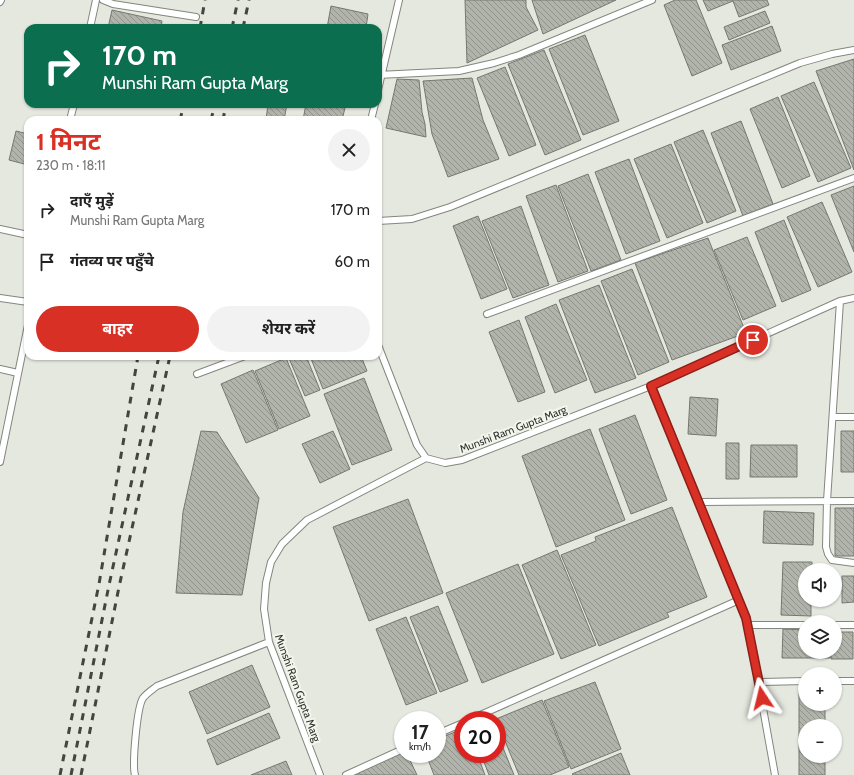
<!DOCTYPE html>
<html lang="hi">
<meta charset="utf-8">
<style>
body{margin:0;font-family:Cabin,"Noto Sans Devanagari",sans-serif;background:#f2f2f2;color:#222;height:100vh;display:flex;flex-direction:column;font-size:15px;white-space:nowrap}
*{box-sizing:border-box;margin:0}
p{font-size:13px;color:#767676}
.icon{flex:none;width:22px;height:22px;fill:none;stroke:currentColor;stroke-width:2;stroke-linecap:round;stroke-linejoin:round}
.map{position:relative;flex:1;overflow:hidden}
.panel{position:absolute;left:24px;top:116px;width:358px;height:244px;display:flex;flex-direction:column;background:#fff;border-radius:12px;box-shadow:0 1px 3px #0004}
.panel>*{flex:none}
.banner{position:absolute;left:24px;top:24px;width:358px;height:84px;border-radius:12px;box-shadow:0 1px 3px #0004;background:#0b6e4f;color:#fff;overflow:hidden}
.fabs{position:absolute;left:798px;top:563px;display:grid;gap:8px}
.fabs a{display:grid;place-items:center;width:44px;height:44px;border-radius:50%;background:#fff;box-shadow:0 1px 3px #0004;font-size:20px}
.speed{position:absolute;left:394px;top:711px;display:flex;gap:8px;font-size:20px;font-weight:700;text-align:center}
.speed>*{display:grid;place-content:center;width:52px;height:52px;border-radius:50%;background:#fff;box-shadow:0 1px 3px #0004;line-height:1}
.speed small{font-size:10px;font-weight:400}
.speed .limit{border:6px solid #d22;background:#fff;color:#111}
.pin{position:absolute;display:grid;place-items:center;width:34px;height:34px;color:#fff;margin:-17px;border:2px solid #fff;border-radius:50%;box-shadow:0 1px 4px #0007}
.me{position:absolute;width:44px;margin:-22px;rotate:350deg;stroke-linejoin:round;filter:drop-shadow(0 0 3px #0008)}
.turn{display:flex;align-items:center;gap:14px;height:84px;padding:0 12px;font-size:18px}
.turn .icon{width:52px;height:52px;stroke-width:2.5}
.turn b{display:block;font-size:28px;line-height:34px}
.round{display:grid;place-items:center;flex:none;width:42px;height:42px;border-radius:21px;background:#f2f2f2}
.headline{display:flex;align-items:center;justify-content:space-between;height:68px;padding:0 12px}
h1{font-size:24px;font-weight:700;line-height:30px;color:#d93025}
.action{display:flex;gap:8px;margin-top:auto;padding:8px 12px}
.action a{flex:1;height:46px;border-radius:24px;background:#d93025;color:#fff;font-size:16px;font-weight:700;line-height:46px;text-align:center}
.action a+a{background:#f2f2f2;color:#222}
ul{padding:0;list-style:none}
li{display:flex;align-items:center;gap:12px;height:52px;padding:0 12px}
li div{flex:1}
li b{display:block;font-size:15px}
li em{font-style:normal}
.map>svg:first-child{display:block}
</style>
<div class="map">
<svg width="854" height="775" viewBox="0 0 854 775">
<defs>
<pattern id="building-back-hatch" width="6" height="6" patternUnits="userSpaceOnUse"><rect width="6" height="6" fill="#b1b4ab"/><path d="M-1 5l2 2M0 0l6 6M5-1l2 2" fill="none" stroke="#91938c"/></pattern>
</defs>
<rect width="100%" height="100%" fill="#e5e8df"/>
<path fill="url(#building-back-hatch)" stroke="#757870" d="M465 0H526V7L538 30 467 63Z
M532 0H616L543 34Z
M675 0H696L722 63 692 76 664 5Z
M703 0H767L769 5 739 17 733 1 708 11Z
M331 6 368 14 366 28H327Z
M112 10 162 21 161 28H108Z
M765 11 770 23 729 40 724 27Z
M772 26 781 51 731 70 722 45Z
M585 35 619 121 583 135 549 49Z
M544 50 581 140 545 155 508 64Z
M854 59V170L816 71Z
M505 67 536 145 509 156 477 78Z
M472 78 483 120 499 159 448 177 432 134 423 81Z
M397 79 419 80 422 112 425 124 426 137 386 128Z
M814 82 851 168 818 182 781 96Z
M778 97 810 176 782 188 750 109Z
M268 104H287L284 120H266Z
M306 104H346L342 120H303Z
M741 121 773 204 743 216 711 133Z
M703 130 736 211 707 223 674 142Z
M16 131 28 134V165L9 160Z
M671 144 703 223 667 238 634 159Z
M629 159 660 241 626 254 595 172Z
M588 174 621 260 591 271 558 186Z
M556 185 588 271 558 282 526 196Z
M854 186V252L831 195Z
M822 202 852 272 818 287 787 217Z
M521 206 549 285 513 298 482 221Z
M478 216 507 289 481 299 453 226Z
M784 220 811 290 782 302 755 232Z
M747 237 776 306 743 320 714 250Z
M708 238 746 333 672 360 635 263Z
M632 269 669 362 638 375 601 281Z
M599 285 636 378 595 393 559 300Z
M556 304 587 380 555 393 525 317Z
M519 320 545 392 518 402 489 332Z
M288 356H306L320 390 305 396Z
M310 356H361L367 371 323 389Z
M286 358 310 416 279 429 255 371Z
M253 370 278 430 246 443 221 384Z
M364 378 392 450 352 465 324 394Z
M690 397 718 399 716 436 688 434Z
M635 415 667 500 631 514 599 429Z
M590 429 625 520 556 547 522 456Z
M201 431 217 432 259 498 242 595 176 593 183 512Z
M333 431 350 469 320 483 302 444Z
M841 431H854V472H841Z
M726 443H739V479H726Z
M751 445H797V477H750Z
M408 499 443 593 369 621 333 527Z
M672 507 707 597 667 613 669 617 599 646 561 555 596 541 595 537Z
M835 508H854V556H835Z
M764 511 814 513 813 545 763 543Z
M557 550 596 645 561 659 522 565Z
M783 562H812V570H805V600H811V616L781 615Z
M518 564 554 654 482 683 446 593Z
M842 576H854V602L842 603Z
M438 606 468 681 440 692 410 617Z
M406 617 437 693 406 705 376 629Z
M783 629 805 630V652H830V658H782Z
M835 632H853V659H831V652H835Z
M252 665 270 707 207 734 189 692Z
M595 682 621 749 571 769 544 701Z
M799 689H805V704H825V726H805V756H825V775H799Z
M542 700 569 767 550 775H519L496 719Z
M269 713 280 738 217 765 207 740Z
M463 729V754H477L485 775H434L426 754H437V739Z
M497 733 514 775H489L481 754H497Z
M403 752V754H407L417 775H352Z
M621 753 630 775H573L572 774Z
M286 761 292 775H251Z"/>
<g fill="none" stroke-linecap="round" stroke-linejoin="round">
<g stroke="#83867e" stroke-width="8">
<path id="lane" d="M103 0 113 4 196 17
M0 2 1 0
M90 28 96 0
M378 75 459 71 494 63 519 55 652 0
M378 90 399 0
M70 120 74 104
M371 120 375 104
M378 221 412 219 450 207 800 63 832 54 854 50
M0 229 28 235
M0 298 28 302
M840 301 827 501 826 547 828 554 832 560 854 563
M487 314 854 178
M378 345 417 445 426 458
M0 369 18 373
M197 374 245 356
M651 386 739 600
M833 417H854
M0 462 28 325
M700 502 854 501
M748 625H805
M835 625H854
M835 681H854
M759 682 805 681
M469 720 739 600 748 625 775 775
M437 734 463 723
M135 775C132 764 137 707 143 698 147 693 152 690 157 686L269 642
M320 775 269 642 264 609 266 583 271 562 282 544 307 520 426 458 445 463 462 460 651 386 840 301 854 298
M346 775 403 749"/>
</g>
<use href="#lane" stroke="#fff" stroke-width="6"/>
<path stroke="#444541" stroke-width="3" stroke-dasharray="7 7" stroke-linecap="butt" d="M200 28 205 0
M232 28 238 0
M243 28 249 0
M180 120 184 104
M211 120 215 104
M223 120 226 104
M60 775 99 584 138 356
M71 775 109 585 159 356
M81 775 119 587 170 356"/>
</g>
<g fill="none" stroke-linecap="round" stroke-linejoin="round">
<g stroke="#8d1f18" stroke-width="10">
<path id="route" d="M753 340 651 386 746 618 762 698"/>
</g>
<use href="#route" stroke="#d93025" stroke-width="7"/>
</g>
<g text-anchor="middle" stroke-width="4" stroke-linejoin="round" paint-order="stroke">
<g font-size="11" fill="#31322f" stroke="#f2f6ec">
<text transform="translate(513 429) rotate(-21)" y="4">Munshi Ram Gupta Marg</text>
<text transform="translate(298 688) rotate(70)" y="4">Munshi Ram Gupta Marg</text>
</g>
</g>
</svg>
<div class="fabs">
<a><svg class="icon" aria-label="sound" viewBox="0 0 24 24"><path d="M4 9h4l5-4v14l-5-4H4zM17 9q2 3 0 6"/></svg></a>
<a><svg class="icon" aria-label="layers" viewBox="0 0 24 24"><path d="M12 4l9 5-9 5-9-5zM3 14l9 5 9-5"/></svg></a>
<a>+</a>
<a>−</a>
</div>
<div class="speed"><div>17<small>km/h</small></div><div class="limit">20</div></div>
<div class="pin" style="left:753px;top:340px;background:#d93025"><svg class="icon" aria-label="arrive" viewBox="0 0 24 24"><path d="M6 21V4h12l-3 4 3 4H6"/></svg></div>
<svg class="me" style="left:762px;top:698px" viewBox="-20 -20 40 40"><path d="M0-17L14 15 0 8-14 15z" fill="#d93025" stroke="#fff" stroke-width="4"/></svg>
<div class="banner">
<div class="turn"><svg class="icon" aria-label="right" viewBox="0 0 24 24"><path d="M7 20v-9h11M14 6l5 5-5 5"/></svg><div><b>170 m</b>Munshi Ram Gupta Marg</div></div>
</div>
<section class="panel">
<div class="headline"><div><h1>1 मिनट</h1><p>230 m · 18:11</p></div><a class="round"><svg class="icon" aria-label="close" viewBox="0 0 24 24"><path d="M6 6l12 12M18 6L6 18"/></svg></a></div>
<ul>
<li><svg class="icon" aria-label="right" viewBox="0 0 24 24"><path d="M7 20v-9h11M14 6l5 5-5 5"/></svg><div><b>दाएँ मुड़ें</b><p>Munshi Ram Gupta Marg</p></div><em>170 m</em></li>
<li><svg class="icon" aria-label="arrive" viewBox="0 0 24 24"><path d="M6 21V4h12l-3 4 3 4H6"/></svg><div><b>गंतव्य पर पहुँचे</b></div><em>60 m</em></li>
</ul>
<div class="action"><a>बाहर</a><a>शेयर करें</a></div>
</section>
</div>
